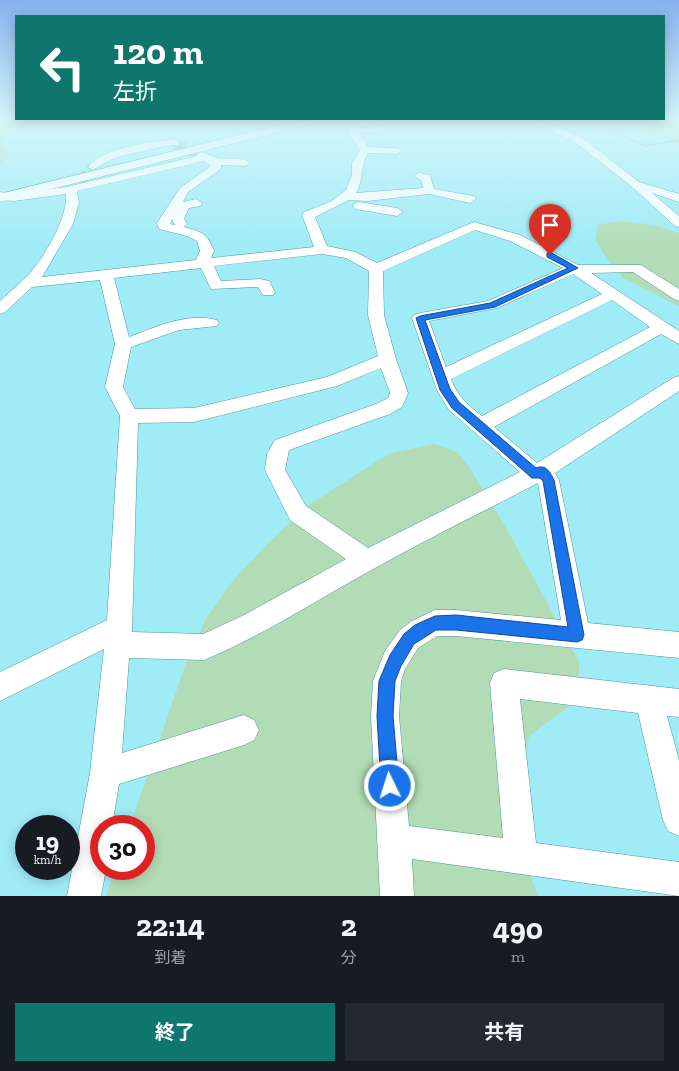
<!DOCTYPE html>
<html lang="ja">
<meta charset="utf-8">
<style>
body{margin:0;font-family:"Zilla Slab","Noto Sans JP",serif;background:#242831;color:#f1f3f6;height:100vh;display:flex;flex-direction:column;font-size:19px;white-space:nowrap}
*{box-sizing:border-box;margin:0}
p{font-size:16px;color:#9ea1a6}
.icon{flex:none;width:28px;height:28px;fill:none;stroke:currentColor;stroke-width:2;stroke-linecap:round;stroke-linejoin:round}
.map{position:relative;height:896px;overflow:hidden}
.drawer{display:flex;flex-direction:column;background:#171b24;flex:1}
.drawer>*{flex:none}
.banner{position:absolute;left:15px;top:15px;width:650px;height:105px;border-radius:0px;box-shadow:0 2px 12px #0003;background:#0f766e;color:#fff;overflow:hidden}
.speed{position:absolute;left:15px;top:815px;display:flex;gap:10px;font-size:25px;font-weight:700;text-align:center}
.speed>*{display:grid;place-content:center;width:65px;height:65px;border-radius:50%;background:#171b24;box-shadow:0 2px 12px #0003;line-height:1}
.speed small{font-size:12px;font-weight:400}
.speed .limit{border:8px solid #d22;background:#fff;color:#111}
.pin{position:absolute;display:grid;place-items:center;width:42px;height:42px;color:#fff;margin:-51px -21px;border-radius:50% 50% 50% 0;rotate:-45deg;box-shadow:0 0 5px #0007}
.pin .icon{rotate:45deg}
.me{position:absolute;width:55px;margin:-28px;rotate:356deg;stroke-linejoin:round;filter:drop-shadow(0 0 4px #0008)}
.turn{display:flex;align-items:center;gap:18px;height:105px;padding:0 15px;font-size:22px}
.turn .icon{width:65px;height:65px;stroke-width:2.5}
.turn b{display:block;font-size:35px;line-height:42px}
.eta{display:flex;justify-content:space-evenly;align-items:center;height:85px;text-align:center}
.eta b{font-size:30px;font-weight:700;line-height:35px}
.button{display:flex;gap:10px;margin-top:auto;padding:10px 15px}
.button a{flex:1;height:58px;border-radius:0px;background:#0f766e;color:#fff;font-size:20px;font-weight:700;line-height:58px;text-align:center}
.button a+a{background:#242831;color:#f1f3f6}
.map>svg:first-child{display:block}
</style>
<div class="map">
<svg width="679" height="896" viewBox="0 0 679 896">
<rect width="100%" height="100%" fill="#9febf6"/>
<path fill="#b2dcb5" d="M0 120H45L16 131 2 140 3 145 8 151 7 159 0 164Z
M120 120H223L144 130 127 127Z
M620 120H679V145Z
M620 221 654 225 679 233V306L623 278 609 262 596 241 597 225Z
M434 444 457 452 469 467 505 526 579 661V688L573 703 529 736 520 780 518 843 538 896H106L115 869H144V826H130L188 657 206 619 230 584 268 543 306 507 388 454Z"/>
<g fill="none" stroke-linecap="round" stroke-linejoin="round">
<path stroke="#81c4ce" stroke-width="11" stroke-dasharray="11 5" stroke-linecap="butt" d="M175 144 202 155
M80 182 93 167"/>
<g stroke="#4c97a1" stroke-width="1">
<path id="minor" d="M529 120H542L572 133 584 139 639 182 679 194V202L652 193 679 216V227L675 226 630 185 576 143Z
M346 122 354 125 356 128 384 127V131L360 133 368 147 397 148 402 151 397 154 368 153C360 166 364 180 356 193L423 188 421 180 413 176 419 173 430 175 434 189 474 196 476 199 470 203 429 194 368 201 349 200 315 217 327 246 355 252 377 263 474 222 520 235 578 265H641L679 289V301L674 299 633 272 591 273 679 331V344L661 334 494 427 537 463 673 378 679 376V391L555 473 559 480 588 623 679 632V658L456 636H437L418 648 405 669 401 681 399 716 409 826 503 838 490 683 494 673 504 669 679 689V717L667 716 679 760V836L668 831 663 820 638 713 520 699 536 843 679 862V896L412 859 414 896H380L371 716 373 681 385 651 400 630 412 621 435 610H456L561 620 538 483C484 511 429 538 375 568 318 599 264 635 204 660L129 658 122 753 244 715 254 720 259 730 254 740 244 745 119 784 112 826H101V869H106L101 896H67L90 773 104 649 0 701V672L107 620 120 416 105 387 115 344 100 280 32 287 5 312 0 314V301C11 290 25 280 34 268 48 251 68 215 66 194L14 201 0 200V192L14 194 66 187 197 156 198 153C206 151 210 157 218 158 228 160 243 156 250 163L245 166 221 165V169L188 192 183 202 196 199 202 203 200 206 189 208 184 218 187 224 184 227C202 232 207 233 214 251L211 258 314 247 302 215 304 212 332 201 346 190 352 175V163L360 150 347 129 341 125ZM204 161 211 166 180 188 157 223 159 229 187 236 197 241 200 251 196 260 42 277 73 224 79 203 77 191ZM172 219 175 225 170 224ZM475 230 510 241 563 268 488 301 420 313 414 315 412 318 437 390 449 410 520 472 368 548 306 506 285 470 289 450 390 414 402 407 408 393 396 359 384 315 383 271ZM322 254 346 258 369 271 368 315 378 356 327 377 194 408 135 409 123 387 131 347 179 330 217 326 219 323 217 320C187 312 156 327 129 337L114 278 201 268 211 289 258 287 263 295H273L275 292 269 281 260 279 221 281 214 266ZM573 274 602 294 446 367 429 321 497 308ZM612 300 650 327 482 416C468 405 457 396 451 379ZM381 368 390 393 388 398 376 404 275 440 267 454 265 470 290 520 346 559 244 615 203 634 132 632 138 423 194 422 337 386Z
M173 139 179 142V146L171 145 121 156 110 160 93 170 88 167C103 147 149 143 173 139Z
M359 202 397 208 403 212 397 216 355 209 353 206 355 203Z"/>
</g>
<g stroke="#4c97a1" stroke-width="1">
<path id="major" d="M300 120H321L319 122 0 202V194Z"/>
</g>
<path stroke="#558d94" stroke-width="1" stroke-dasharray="2.5 1" stroke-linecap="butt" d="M589 120 645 146 679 140"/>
<use href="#minor" fill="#fff" fill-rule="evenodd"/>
<use href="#major" fill="#fff" fill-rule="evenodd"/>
</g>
<linearGradient id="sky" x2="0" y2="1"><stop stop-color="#86b2ed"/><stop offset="0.49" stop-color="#d4f6fb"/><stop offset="1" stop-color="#d4f6fb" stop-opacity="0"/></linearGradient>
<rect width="679" height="246" fill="url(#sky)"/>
<path fill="#1a73e8" stroke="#114b97" d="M547 253H552L578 268 495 307 425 320 450 389 459 402 536 468C546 464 550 472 554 480L584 635 582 640 577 642 456 630H436L414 644 401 666 395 681 393 716 399 786 396 793 390 795 384 793 381 786 377 716 379 681 390 655 404 634 415 625 435 616 456 615 568 627 543 481 540 478H532L452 408 440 390 416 318 420 316 490 303 568 268 547 257Z"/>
</svg>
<div class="speed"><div>19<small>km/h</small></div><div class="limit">30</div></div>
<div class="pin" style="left:550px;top:255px;background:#d93025"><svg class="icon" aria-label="arrive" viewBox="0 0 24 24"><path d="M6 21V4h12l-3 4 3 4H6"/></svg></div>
<svg class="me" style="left:390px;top:786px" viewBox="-20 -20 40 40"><circle r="17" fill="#1a73e8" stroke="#fff" stroke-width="3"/><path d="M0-11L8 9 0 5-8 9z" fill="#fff"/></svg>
<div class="banner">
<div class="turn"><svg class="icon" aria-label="left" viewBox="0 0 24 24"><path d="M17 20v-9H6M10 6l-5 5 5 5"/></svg><div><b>120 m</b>左折</div></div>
</div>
</div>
<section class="drawer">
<div class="eta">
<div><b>22:14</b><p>到着</p></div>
<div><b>2</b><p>分</p></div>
<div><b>490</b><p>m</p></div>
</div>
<div class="button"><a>終了</a><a>共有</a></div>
</section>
